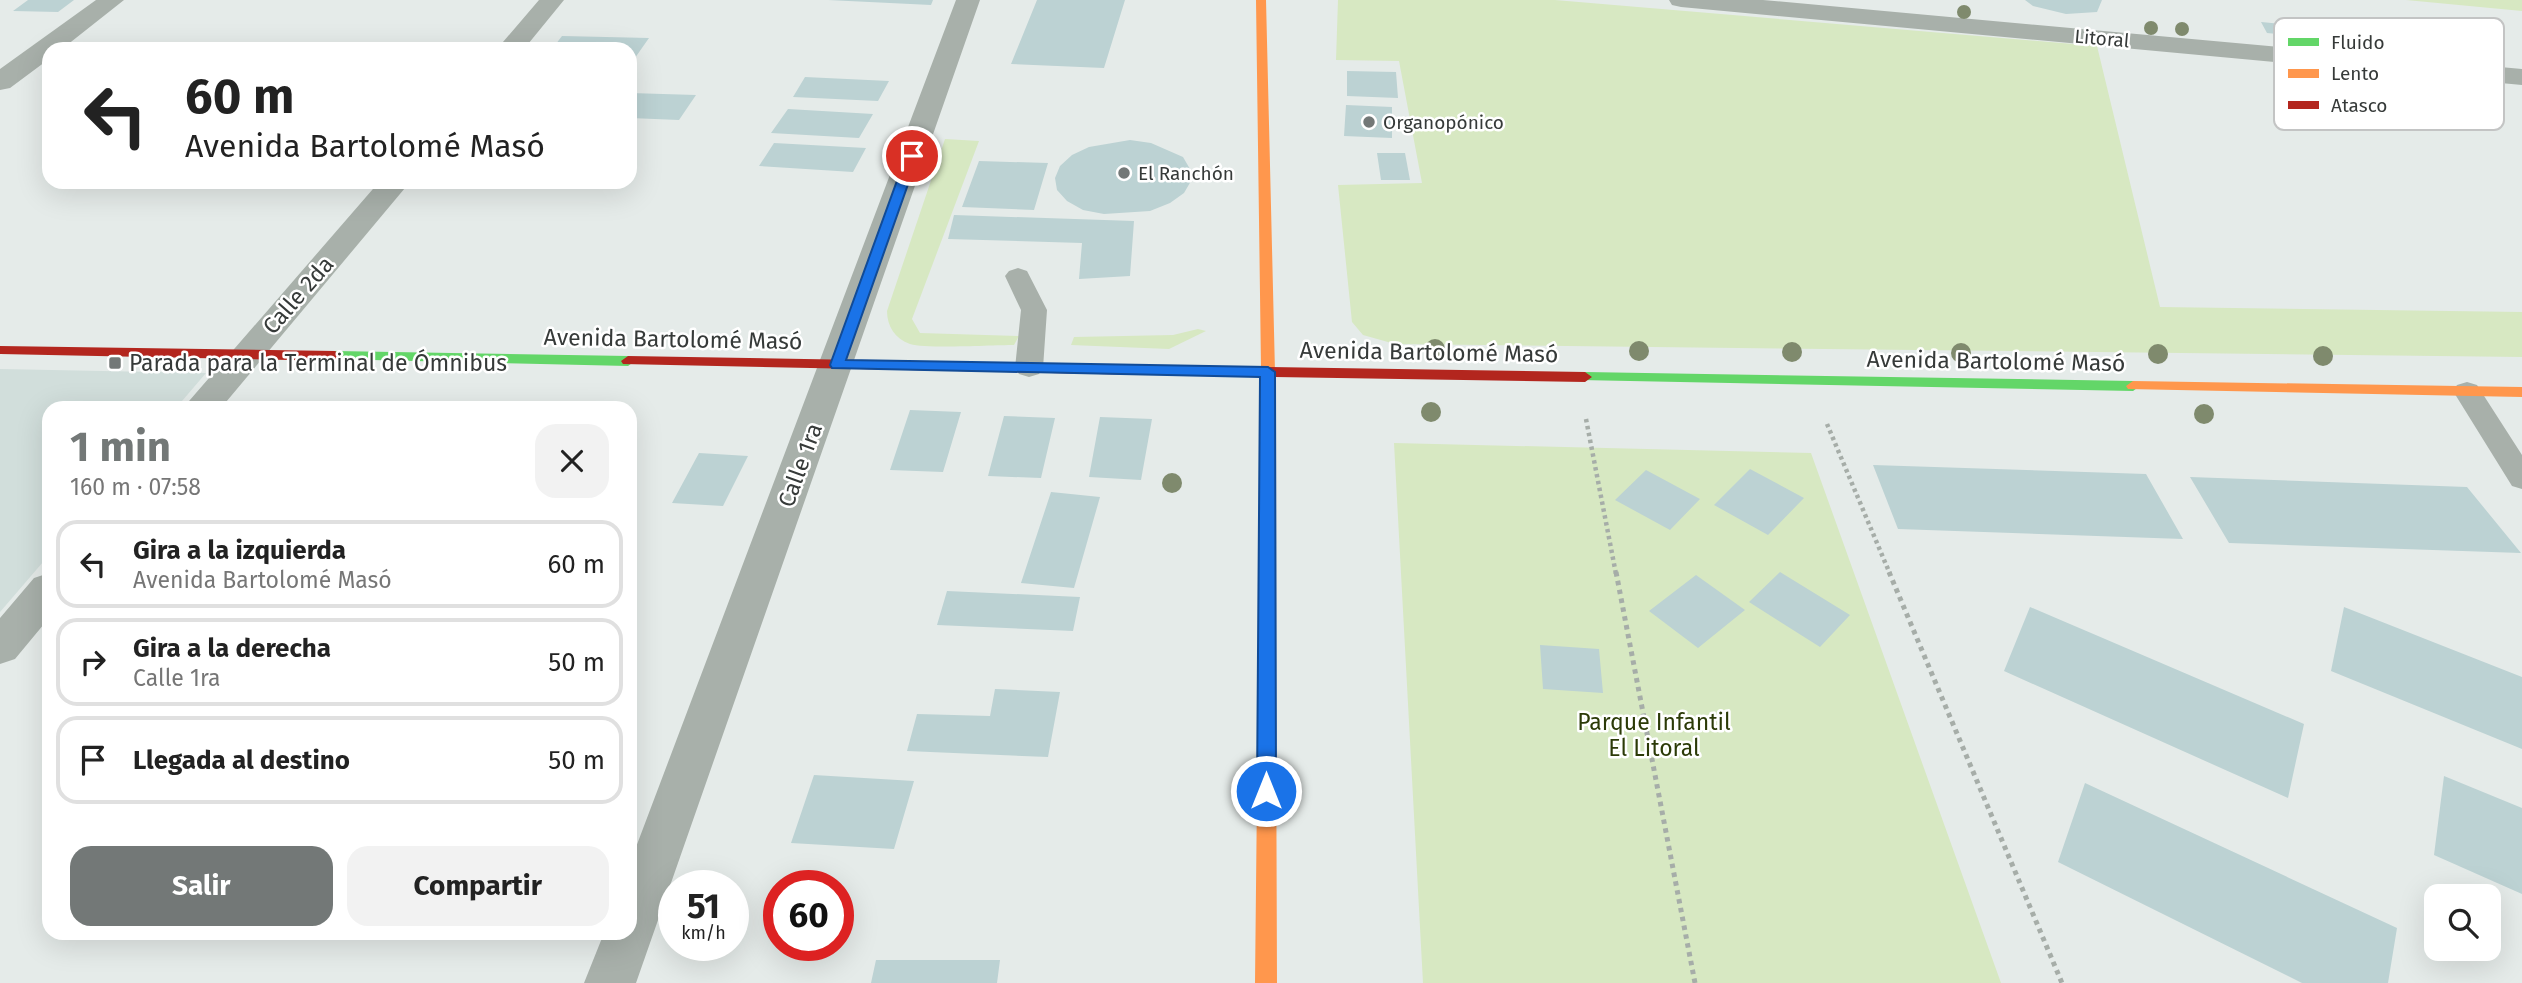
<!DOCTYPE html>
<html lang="es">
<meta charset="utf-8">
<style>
body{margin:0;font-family:"Fira Sans",sans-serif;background:#f2f2f2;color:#222;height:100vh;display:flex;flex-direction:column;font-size:26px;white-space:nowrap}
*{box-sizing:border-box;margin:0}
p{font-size:23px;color:#767676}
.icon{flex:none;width:38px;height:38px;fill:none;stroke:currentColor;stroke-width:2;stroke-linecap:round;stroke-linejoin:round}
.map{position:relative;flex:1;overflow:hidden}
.sheet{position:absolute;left:42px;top:401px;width:595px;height:539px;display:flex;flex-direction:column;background:#fff;border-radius:21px;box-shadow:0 7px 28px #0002}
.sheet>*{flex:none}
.guide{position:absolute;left:42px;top:42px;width:595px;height:147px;border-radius:21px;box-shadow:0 7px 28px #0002;background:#fff;color:#222;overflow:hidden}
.buttons{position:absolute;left:2424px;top:884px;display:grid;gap:14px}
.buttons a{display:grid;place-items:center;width:77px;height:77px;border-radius:14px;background:#fff;box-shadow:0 7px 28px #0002;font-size:35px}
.speed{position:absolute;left:658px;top:870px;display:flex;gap:14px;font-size:35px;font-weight:700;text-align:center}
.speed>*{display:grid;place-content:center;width:91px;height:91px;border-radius:50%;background:#fff;box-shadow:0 7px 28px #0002;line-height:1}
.speed small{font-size:18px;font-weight:400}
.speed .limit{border:10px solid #d22;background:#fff;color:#111}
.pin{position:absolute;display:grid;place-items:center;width:60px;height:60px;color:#fff;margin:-30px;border:4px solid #fff;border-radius:50%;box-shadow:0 2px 7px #0007}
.me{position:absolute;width:77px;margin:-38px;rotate:0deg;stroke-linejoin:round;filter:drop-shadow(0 0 5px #0008)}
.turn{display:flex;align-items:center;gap:24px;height:147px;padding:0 28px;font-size:32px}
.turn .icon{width:91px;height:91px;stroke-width:2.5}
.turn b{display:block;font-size:49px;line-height:60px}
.round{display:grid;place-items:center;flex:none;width:74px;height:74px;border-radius:21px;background:#f2f2f2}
.head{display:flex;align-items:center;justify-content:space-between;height:119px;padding:0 28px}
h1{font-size:42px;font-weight:700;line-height:52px;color:#737877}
.button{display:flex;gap:14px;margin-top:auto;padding:14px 28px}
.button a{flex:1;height:80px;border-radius:21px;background:#737877;color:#fff;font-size:28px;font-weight:700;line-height:80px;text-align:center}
.button a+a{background:#f2f2f2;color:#222}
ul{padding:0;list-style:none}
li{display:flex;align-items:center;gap:21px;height:88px;margin:0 14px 10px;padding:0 14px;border:4px solid #e0e0e0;border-radius:21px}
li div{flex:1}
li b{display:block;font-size:26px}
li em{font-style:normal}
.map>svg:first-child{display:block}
</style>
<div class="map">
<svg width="2522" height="983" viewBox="0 0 2522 983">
<rect width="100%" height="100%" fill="#e5ebe9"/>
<path fill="#d1dedb" d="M0 369 206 373 176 408H49V555L0 612Z"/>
<path fill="#d7e8c2" d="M1338 0H1555L2097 46 2160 307 2522 312V357L1395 344 1363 335 1352 322 1338 185 1422 183 1399 61 1336 60Z
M2406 0H2522V11Z
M945 139 979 141 912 319 920 333 1019 336 1014 345C992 345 927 349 910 344 895 339 887 326 887 311Z
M1198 329 1206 331 1169 349 1071 345 1074 337 1173 335Z
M1394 443 1811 453 2001 983H1423Z"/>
<path fill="#bcd2d3" d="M28 0H74L58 12 13 11Z
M828 0H933L931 5Z
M1037 0H1125L1104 68 1011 64Z
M2025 0H2102L2097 12 2066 14 2033 6Z
M2261 22 2282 24 2289 35 2267 33Z
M562 36 649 38 630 65V49H552Z
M1347 71 1396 72 1398 98 1347 96Z
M805 77 889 81 878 101 793 97Z
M630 93 696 95 679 120 630 118Z
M1346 105 1392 107V138L1344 136Z
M788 109 873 114 859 138 771 133Z
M1130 140 1151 143 1183 157 1190 169 1191 181 1184 193 1170 203 1150 211 1104 214 1083 210 1067 201 1057 190 1055 178 1060 166 1072 155 1089 147Z
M774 143 866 148 853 172 759 166Z
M1377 153H1405L1410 180H1381Z
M979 161 1048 163 1034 210 962 207Z
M954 215 1134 221 1130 276 1079 279 1082 243 948 239Z
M910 410 961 412 943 472 890 470Z
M1004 416 1055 418 1041 478 988 476Z
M1100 417 1152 419 1141 480 1089 477Z
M699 453 748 456 723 506 672 503Z
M1873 465 2146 474 2183 539 1898 529Z
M1750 469 1804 498 1768 535 1714 505Z
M1646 470 1700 499 1670 530 1615 500Z
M2190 477 2467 487 2521 553 2229 543Z
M1051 492 1100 497 1074 588 1021 583Z
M1780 572 1850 615 1820 647 1749 602Z
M1696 575 1745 610 1698 648 1649 611Z
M947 591 1080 597 1073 631 937 625Z
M2030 607 2304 724 2288 798 2004 671Z
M2344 607 2522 677V749L2331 671Z
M1540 645 1599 649 1603 693 1543 689Z
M995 689 1060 692 1048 757 907 751 917 714 990 716Z
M814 775 914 781 894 849 791 843Z
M2444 776 2522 808V894L2434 855Z
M2085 783 2397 928 2388 983H2302L2058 862Z
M876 960H1000L997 983H871Z"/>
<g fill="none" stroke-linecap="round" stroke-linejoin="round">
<path stroke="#a6ada8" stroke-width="4.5" stroke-dasharray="3.5 3.5" stroke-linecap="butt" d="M1586 419 1616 574
M1827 424 1890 574"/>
<path stroke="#a6ada8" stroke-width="5" stroke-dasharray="4.5 4.5" stroke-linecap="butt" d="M1616 572 1695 983
M1889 572 2062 983"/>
<path fill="#a8b0aa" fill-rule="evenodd" d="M1018 268 1027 271 1047 310 1043 368 1039 374 1029 377 1019 374 1015 368 1021 310 1005 276 1009 271Z
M2467 382 2477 385 2522 455V489L2512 486 2453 391 2457 385Z"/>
<path fill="#a8b0aa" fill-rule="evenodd" d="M96 0H124L62 49H49V59L10 88 0 90V69Z
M539 0H564L524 49H497Z
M956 0H980L636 983H584L604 933H630V863Z
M1669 0H1763L2522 69V85L1681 7 1672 5Z
M379 182H410L221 408H183Z
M49 573V618L15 659 0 664V618L34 578Z"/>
<path fill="#63d668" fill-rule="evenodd" d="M335 351 628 356 635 361 628 366 330 359 328 356Z
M1585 372 2133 381 2140 386 2133 391 1580 380 1578 377 1580 374Z"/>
<path fill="#ff974d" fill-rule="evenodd" d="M1256 0H1266L1275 372 1268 377 1140 373 1138 370 1140 367 1145 365 1261 367Z
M2133 381 2522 387V397L2128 389 2126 386Z
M1268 409 1275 414 1277 983H1255L1261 414Z"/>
<path fill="#b3261e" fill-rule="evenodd" d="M0 346 335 351 342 356 335 361 0 354Z
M628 356 1145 365 1152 370 1145 375 623 364 621 361Z
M1268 367 1585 372 1592 377 1585 382 1275 377V414L1268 419 1261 414V372Z"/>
</g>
<g fill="#7f8a6d">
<circle cx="1964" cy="12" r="7"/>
<circle cx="2151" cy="28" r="7"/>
<circle cx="2182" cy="29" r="7"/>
<circle cx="1435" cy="349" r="10"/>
<circle cx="1639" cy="351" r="10"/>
<circle cx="1792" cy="352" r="10"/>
<circle cx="1961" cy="353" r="10"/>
<circle cx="2158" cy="354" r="10"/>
<circle cx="2323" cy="356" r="10"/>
<circle cx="1431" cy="412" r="10"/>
<circle cx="2204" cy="414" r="10"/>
<circle cx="1172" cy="483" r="10"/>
</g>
<path fill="#1a73e8" stroke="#114b97" stroke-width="2" d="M912 153 918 156 846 360 1268 367 1275 372 1276 791 1273 797H1259L1257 791 1260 377 832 368 830 365 906 156Z"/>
<g fill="#737877" stroke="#fff" stroke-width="2.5">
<circle cx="1369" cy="122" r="7"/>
<circle cx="1124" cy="173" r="7"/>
<rect x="108" y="356" width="14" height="14" rx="3.5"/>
</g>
<g text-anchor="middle" stroke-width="5" stroke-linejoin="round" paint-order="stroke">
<g font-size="19" fill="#363a39" stroke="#fff">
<text transform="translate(2102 38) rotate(5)" y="7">Litoral</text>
</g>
<g font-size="19" fill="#363a39" stroke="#fff" text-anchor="start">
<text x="1383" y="129">Organopónico</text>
<text x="1138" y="180">El Ranchón</text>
</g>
<g font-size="23" fill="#363a39" stroke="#fff">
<text transform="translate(298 295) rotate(-49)" y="8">Calle 2da</text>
<text transform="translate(673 339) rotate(1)" y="8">Avenida Bartolomé Masó</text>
<text transform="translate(1429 352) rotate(1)" y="8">Avenida Bartolomé Masó</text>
<text transform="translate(1996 361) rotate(1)" y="8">Avenida Bartolomé Masó</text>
<text transform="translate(800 465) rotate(-70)" y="8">Calle 1ra</text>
</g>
<g font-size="23" fill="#363a39" stroke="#fff" text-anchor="start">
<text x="129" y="371">Parada para la Terminal de Ómnibus</text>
</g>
<g font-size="23" fill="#2b3a07" stroke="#fff">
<text x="1654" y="730">Parque Infantil<tspan x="1654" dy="26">El Litoral</tspan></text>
</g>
</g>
<rect x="2274" y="18" width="230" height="112" rx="10" fill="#fff" stroke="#c3c4c4" stroke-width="2"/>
<rect x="2288" y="38" width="31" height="8" fill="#63d668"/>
<rect x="2288" y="69" width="31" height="9" fill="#ff974d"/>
<rect x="2288" y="101" width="31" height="8" fill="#b3261e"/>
<g font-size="19" fill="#363a39">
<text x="2331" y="49">Fluido</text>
<text x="2331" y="80">Lento</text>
<text x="2331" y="112">Atasco</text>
</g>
</svg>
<div class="buttons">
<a><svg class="icon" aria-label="search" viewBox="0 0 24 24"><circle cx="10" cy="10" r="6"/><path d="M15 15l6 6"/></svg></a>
</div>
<div class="speed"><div>51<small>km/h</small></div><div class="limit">60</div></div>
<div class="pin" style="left:912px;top:156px;background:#d93025"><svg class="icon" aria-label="arrive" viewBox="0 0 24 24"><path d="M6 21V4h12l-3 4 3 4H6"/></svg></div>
<svg class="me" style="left:1266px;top:791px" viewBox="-20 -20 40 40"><circle r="17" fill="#1a73e8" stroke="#fff" stroke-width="3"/><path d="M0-11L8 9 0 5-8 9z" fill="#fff"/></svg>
<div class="guide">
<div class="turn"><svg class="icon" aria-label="left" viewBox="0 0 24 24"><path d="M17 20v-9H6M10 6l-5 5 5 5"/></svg><div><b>60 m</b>Avenida Bartolomé Masó</div></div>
</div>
<section class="sheet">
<div class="head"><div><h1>1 min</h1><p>160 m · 07:58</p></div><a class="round"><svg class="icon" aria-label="close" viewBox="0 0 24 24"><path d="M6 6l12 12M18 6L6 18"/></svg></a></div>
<ul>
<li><svg class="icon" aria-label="left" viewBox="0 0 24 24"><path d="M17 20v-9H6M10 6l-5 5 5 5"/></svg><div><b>Gira a la izquierda</b><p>Avenida Bartolomé Masó</p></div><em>60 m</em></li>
<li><svg class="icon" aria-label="right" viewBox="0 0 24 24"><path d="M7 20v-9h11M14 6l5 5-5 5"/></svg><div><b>Gira a la derecha</b><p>Calle 1ra</p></div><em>50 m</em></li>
<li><svg class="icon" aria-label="arrive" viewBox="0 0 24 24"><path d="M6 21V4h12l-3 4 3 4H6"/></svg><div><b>Llegada al destino</b></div><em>50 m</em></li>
</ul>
<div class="button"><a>Salir</a><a>Compartir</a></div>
</section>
</div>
